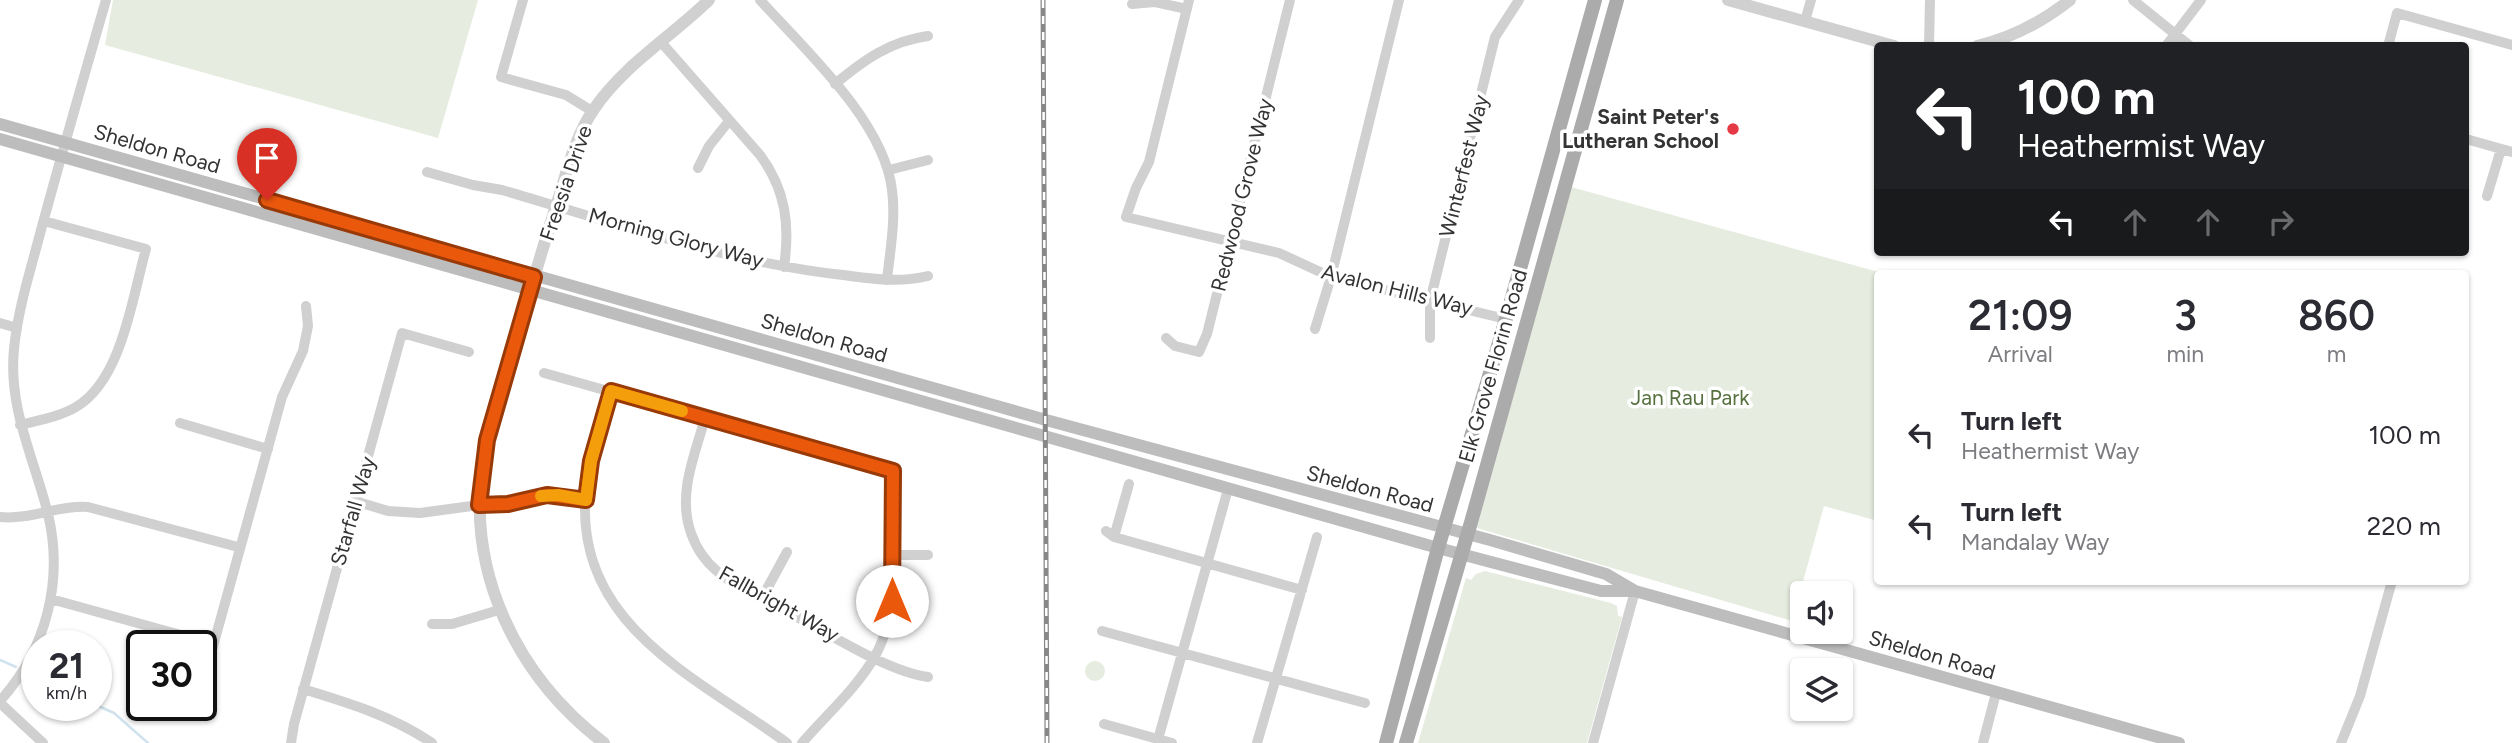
<!DOCTYPE html>
<style>
body{margin:0;font-family:Figtree,sans-serif;background:#f7f7f7;color:#2b2b33;height:100vh;display:flex;flex-direction:column;font-size:26px;white-space:nowrap}
*{box-sizing:border-box;margin:0}
p{font-size:23px;color:#7c7c81}
.icon{flex:none;width:38px;height:38px;fill:none;stroke:currentColor;stroke-width:2;stroke-linecap:round;stroke-linejoin:round}
.map{position:relative;flex:1;overflow:hidden}
.drawer{position:absolute;left:1874px;top:270px;width:595px;height:315px;display:flex;flex-direction:column;background:#fff;border-radius:7px;box-shadow:0 2px 5px #0004}
.drawer>*{flex:none}
.hud{position:absolute;left:1874px;top:42px;width:595px;height:214px;border-radius:7px;box-shadow:0 2px 5px #0004;background:#202124;color:#fff;overflow:hidden}
.tools{position:absolute;left:1790px;top:581px;display:grid;gap:14px}
.tools a{display:grid;place-items:center;width:63px;height:63px;border-radius:7px;background:#fff;box-shadow:0 2px 5px #0004;font-size:35px}
.speed{position:absolute;left:21px;top:630px;display:flex;gap:14px;font-size:35px;font-weight:700;text-align:center}
.speed>*{display:grid;place-content:center;width:91px;height:91px;border-radius:50%;background:#fff;box-shadow:0 2px 5px #0004;line-height:1}
.speed small{font-size:18px;font-weight:400}
.speed .limit{border:4px solid #111;border-radius:10px;background:#fff;color:#111}
.pin{position:absolute;display:grid;place-items:center;width:60px;height:60px;color:#fff;margin:-72px -30px;border-radius:50% 50% 50% 0;rotate:-45deg;box-shadow:0 0 7px #0007}
.pin .icon{rotate:45deg}
.me{position:absolute;width:77px;margin:-38px;rotate:0deg;stroke-linejoin:round;filter:drop-shadow(0 0 5px #0008)}
.turn{display:flex;align-items:center;gap:24px;height:147px;padding:0 28px;font-size:32px}
.turn .icon{width:91px;height:91px;stroke-width:2.5}
.turn b{display:block;font-size:49px;line-height:60px}
.lanes{display:flex;align-items:center;height:66px;padding:0 28px;background:#0003;justify-content:center;gap:35px;direction:ltr}
.lanes .off{opacity:.35}
.eta{display:flex;justify-content:space-evenly;align-items:center;height:119px;text-align:center}
.eta b{font-size:42px;font-weight:600;line-height:49px}
ul{padding:0;list-style:none}
li{display:flex;align-items:center;gap:21px;height:91px;padding:0 28px}
li div{flex:1}
li b{display:block;font-size:26px}
li em{font-style:normal}
.map>svg:first-child{display:block}
</style>
<div class="map">
<svg width="2512" height="743" viewBox="0 0 2512 743">
<rect width="100%" height="100%" fill="#fff"/>
<path fill="#e6ecdf" d="M113 0H478L438 138 105 45Z
M1571 187 1882 273H1878V521L1824 506 1792 621 1477 528Z
M1485 571 1611 603 1617 606 1618 616 1622 617 1587 743H1418L1466 578 1471 580 1476 574Z
M1085 671a10 10 0 1 1 20 0a10 10 0 1 1-20 0Z"/>
<g fill="none" stroke-linecap="round" stroke-linejoin="round">
<path stroke="#cfe2ee" stroke-width="2.5" d="M0 660 16 667
M30 674 37 677
M96 705 114 713 148 743"/>
<path stroke="#d0d0d0" stroke-width="10" d="M523 0 501 77 566 95 592 111
M760 0C805 50 884 121 892 190 896 219 890 251 887 280
M1189 0 1149 162 1136 188 1126 217 1279 253 1331 277 1506 319
M2133 0 2190 46
M1132 4 1155 2 1187 9
M1805 21 1811 0
M661 42 760 155C786 190 790 225 784 267
M1929 46 1930 0
M2166 46 2201 0
M2388 46 2397 13 2512 45
M835 84C864 60 890 41 928 36
M2466 139 2512 152
M698 168 709 146 729 121
M889 170 928 160
M427 172 473 185 502 190C611 222 731 263 843 275 872 279 899 283 928 276
M2487 196 2501 149
M0 323 17 328
M1315 329 1331 277 1399 0
M1166 338 1175 346 1199 352 1207 334 1290 0
M1430 338V301L1495 37 1519 0
M544 373 893 471C893 527 903 607 875 656 857 688 826 715 802 743
M611 391C602 420 591 450 587 480 567 622 692 674 787 743
M705 418C695 455 677 494 691 533 696 548 706 562 718 572 740 591 771 603 797 617 833 636 889 672 928 677
M180 423 268 449
M20 425C39 420 59 417 76 407 122 380 132 298 146 249L44 221
M355 501 388 511 420 513 479 505 508 504 547 495 586 500
M0 517C31 520 58 505 88 507L238 547
M1106 531 1114 537 1302 590
M1114 537 1129 484
M893 555H928
M762 598 787 552
M51 599 213 644
M432 624H452L499 610
M1102 631 1365 703
M201 678 207 668 282 397 303 351 308 326 306 306
M303 689C349 703 392 716 432 743
M0 701C46 650 64 581 48 514 34 458 8 408 14 349 18 308 31 269 41 230 62 153 84 76 106 0
M0 703 43 743
M1104 724 1172 743
M291 743 294 724 402 333 469 352
M1157 743 1228 489
M1257 743 1317 537
M1593 743 1635 591
M1983 743 1996 693
M2341 743 2360 696 2392 581"/>
<path stroke="#d0d0d0" stroke-width="12" d="M1728 0 1894 46
M1977 46C2012 38 2042 22 2070 0
M604 743C516 676 466 572 483 461 486 439 494 417 500 395 510 359 521 324 531 288 540 258 549 227 559 197 568 167 576 135 594 109 624 65 671 37 709 0"/>
<path stroke="#bdbdbd" stroke-width="12" d="M0 124 1046 420 1490 540 1606 574 1635 591 2179 743
M0 139 1438 548 1601 591H1634"/>
<path stroke="#ababab" stroke-width="14" d="M1386 743 1438 548 1506 319 1595 0
M1406 743 1472 519 1617 0"/>
<g stroke="#888" stroke-width="5">
<path id="rail" d="M1043 0 1047 743"/>
</g>
<use href="#rail" stroke="#fff" stroke-width="2.5" stroke-dasharray="8" stroke-linecap="butt"/>
</g>
<g fill="none" stroke-linecap="round" stroke-linejoin="round">
<g stroke="#983908" stroke-width="18">
<path id="route" d="M267 200 534 277 487 440 479 505 508 504 547 495 586 500 591 461 611 391 893 471 892 601"/>
</g>
<use href="#route" stroke="#ea580c" stroke-width="12"/>
<path stroke="#f59e0b" stroke-width="12" d="M541 496 558 495 586 500 591 461 611 391 682 411"/>
</g>
<circle fill="#e63946" stroke="#fff" stroke-width="2.5" cx="1733" cy="129" r="7"/>
<g text-anchor="middle" stroke-width="7" stroke-linejoin="round" paint-order="stroke">
<g font-size="21" font-weight="bold" fill="#333" stroke="#fff" text-anchor="end">
<text x="1719" y="124">Saint Peter's<tspan x="1719" dy="24">Lutheran School</tspan></text>
</g>
<g font-size="21" fill="#333" stroke="#fff">
<text transform="translate(157 149) rotate(16)" y="7">Sheldon Road</text>
<text transform="translate(1464 166) rotate(-76)" y="7">Winterfest Way</text>
<text transform="translate(566 183) rotate(-71)" y="7">Freesia Drive</text>
<text transform="translate(1242 195) rotate(-76)" y="7">Redwood Grove Way</text>
<text transform="translate(676 238) rotate(15)" y="7">Morning Glory Way</text>
<text transform="translate(1397 290) rotate(14)" y="7">Avalon Hills Way</text>
<text transform="translate(824 338) rotate(16)" y="7">Sheldon Road</text>
<text transform="translate(1493 366) rotate(-74)" y="7">Elk Grove Florin Road</text>
<text transform="translate(1370 489) rotate(15)" y="7">Sheldon Road</text>
<text transform="translate(353 511) rotate(-74)" y="7">Starfall Way</text>
<text transform="translate(779 604) rotate(29)" y="7">Fallbright Way</text>
<text transform="translate(1932 655) rotate(16)" y="7">Sheldon Road</text>
</g>
<g font-size="21" fill="#56703f" stroke="#fff">
<text x="1690" y="405">Jan Rau Park</text>
</g>
</g>
</svg>
<div class="tools">
<a><svg class="icon" aria-label="sound" viewBox="0 0 24 24"><path d="M4 9h4l5-4v14l-5-4H4zM17 9q2 3 0 6"/></svg></a>
<a><svg class="icon" aria-label="layers" viewBox="0 0 24 24"><path d="M12 4l9 5-9 5-9-5zM3 14l9 5 9-5"/></svg></a>
</div>
<div class="speed"><div>21<small>km/h</small></div><div class="limit">30</div></div>
<div class="pin" style="left:267px;top:200px;background:#d93025"><svg class="icon" aria-label="arrive" viewBox="0 0 24 24"><path d="M6 21V4h12l-3 4 3 4H6"/></svg></div>
<svg class="me" style="left:892px;top:601px" viewBox="-20 -20 40 40"><circle r="19" fill="#fff"/><path d="M0-13L10 11 0 6-10 11z" fill="#ea580c"/></svg>
<div class="hud">
<div class="turn"><svg class="icon" aria-label="left" viewBox="0 0 24 24"><path d="M17 20v-9H6M10 6l-5 5 5 5"/></svg><div><b>100 m</b>Heathermist Way</div></div>
<div class="lanes"><svg class="icon" aria-label="left" viewBox="0 0 24 24"><path d="M17 20v-9H6M10 6l-5 5 5 5"/></svg><svg class="icon off" aria-label="ahead" viewBox="0 0 24 24"><path d="M12 20V5M6 11l6-6 6 6"/></svg><svg class="icon off" aria-label="ahead" viewBox="0 0 24 24"><path d="M12 20V5M6 11l6-6 6 6"/></svg><svg class="icon off" aria-label="right" viewBox="0 0 24 24"><path d="M7 20v-9h11M14 6l5 5-5 5"/></svg></div>
</div>
<section class="drawer">
<div class="eta">
<div><b>21:09</b><p>Arrival</p></div>
<div><b>3</b><p>min</p></div>
<div><b>860</b><p>m</p></div>
</div>
<ul>
<li><svg class="icon" aria-label="left" viewBox="0 0 24 24"><path d="M17 20v-9H6M10 6l-5 5 5 5"/></svg><div><b>Turn left</b><p>Heathermist Way</p></div><em>100 m</em></li>
<li><svg class="icon" aria-label="left" viewBox="0 0 24 24"><path d="M17 20v-9H6M10 6l-5 5 5 5"/></svg><div><b>Turn left</b><p>Mandalay Way</p></div><em>220 m</em></li>
</ul>
</section>
</div>
